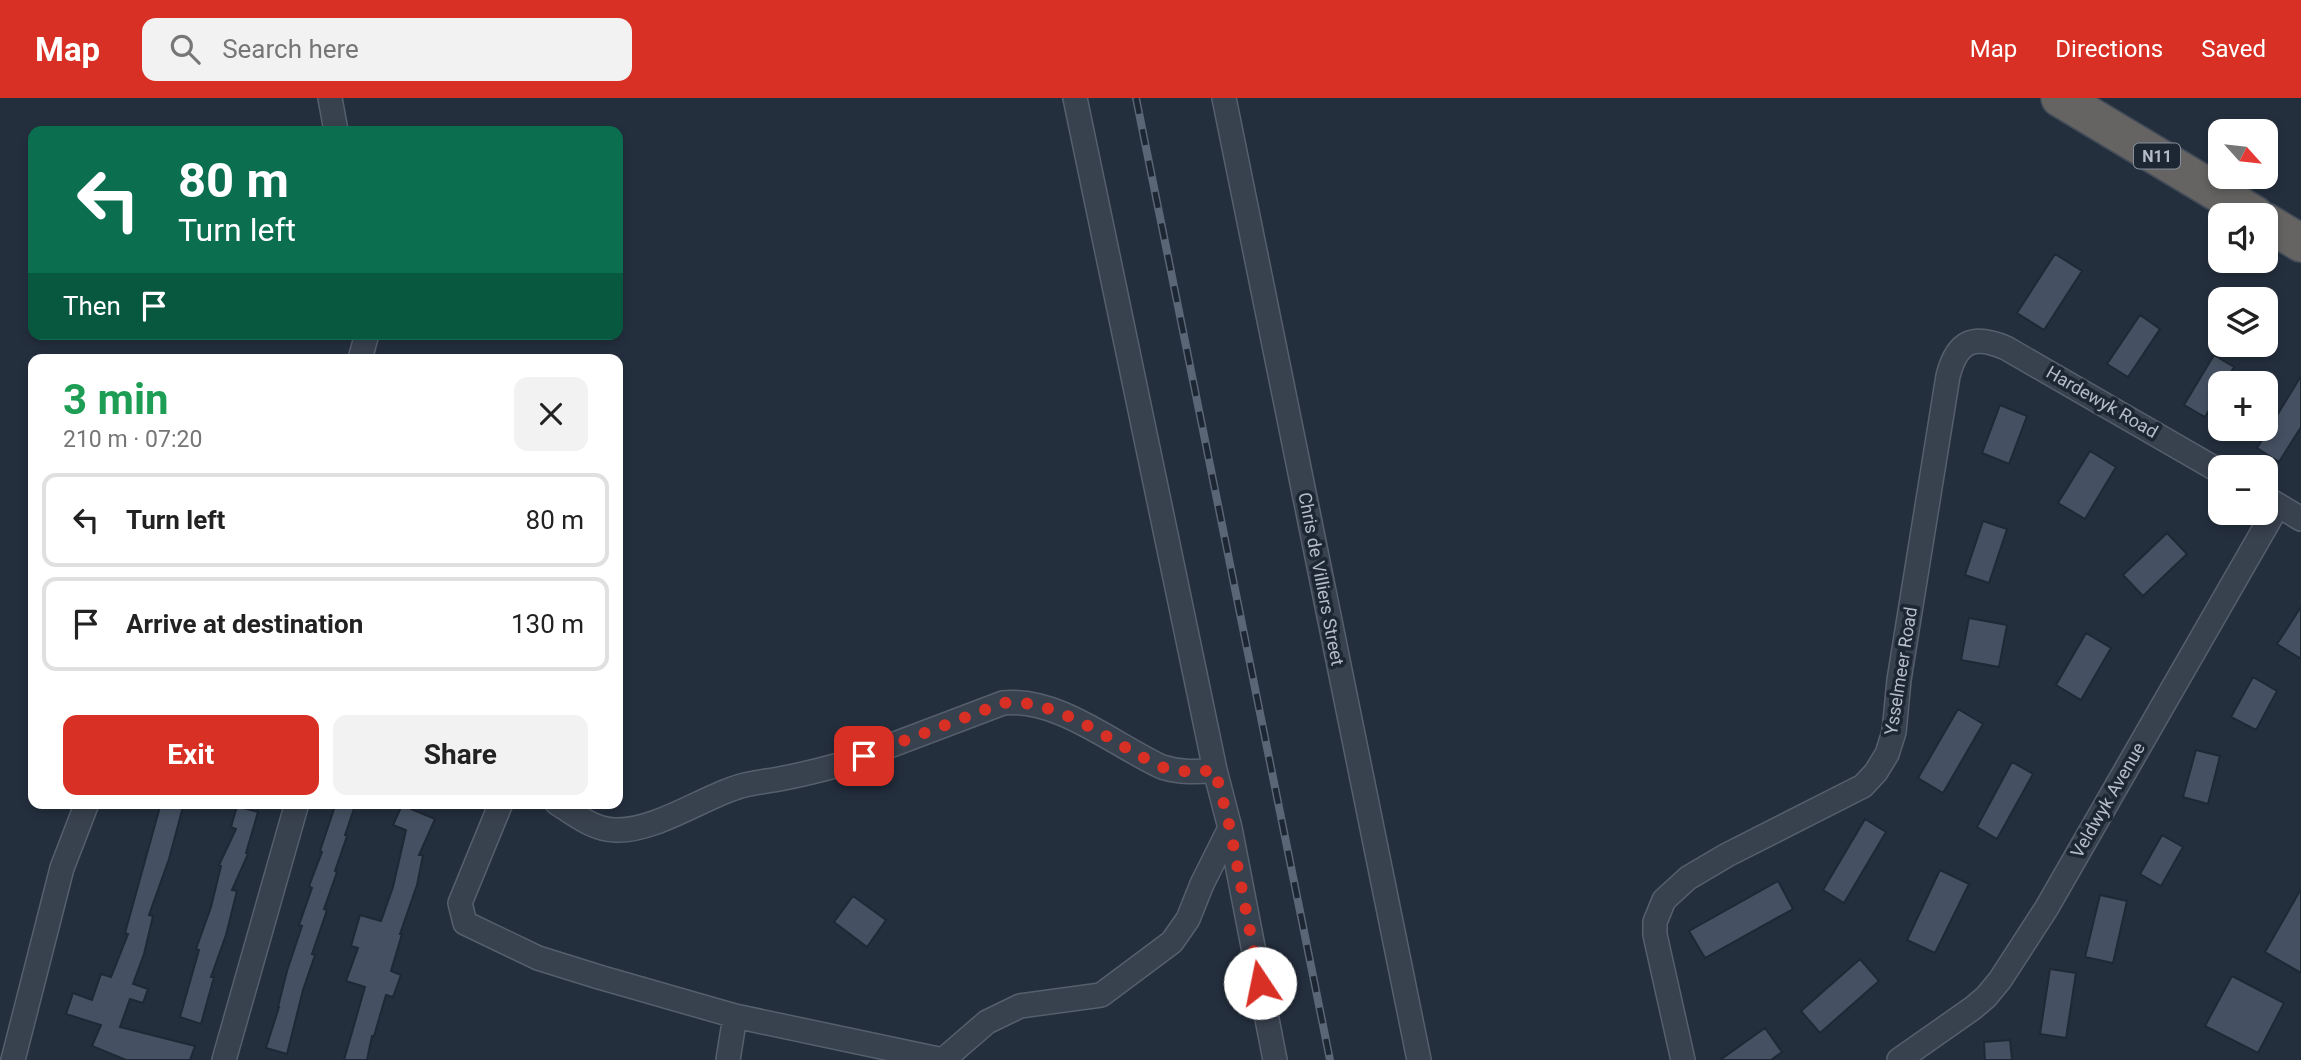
<!DOCTYPE html>
<meta charset="utf-8">
<style>
body{margin:0;font-family:Roboto,sans-serif;background:#f2f2f2;color:#222;height:100vh;display:flex;flex-direction:column;font-size:26px;white-space:nowrap}
*{box-sizing:border-box;margin:0}
p{font-size:23px;color:#767676}
.icon{flex:none;width:38px;height:38px;fill:none;stroke:currentColor;stroke-width:2;stroke-linecap:round;stroke-linejoin:round}
.map{position:relative;flex:1;overflow:hidden}
.panel{position:absolute;left:28px;top:256px;width:595px;height:455px;display:flex;flex-direction:column;background:#fff;border-radius:14px;box-shadow:0 4px 10px #0003}
.panel>*{flex:none}
.top-card{position:absolute;left:28px;top:28px;width:595px;height:214px;border-radius:14px;box-shadow:0 4px 10px #0003;background:#0b6e4f;color:#fff;overflow:hidden}
.needle{width:46px;rotate:117deg}
.tools{position:absolute;left:2208px;top:21px;display:grid;gap:14px}
.tools a{display:grid;place-items:center;width:70px;height:70px;border-radius:14px;background:#fff;box-shadow:0 4px 10px #0003;font-size:35px}
.pin{position:absolute;display:grid;place-items:center;width:60px;height:60px;color:#fff;margin:-30px;border-radius:14px;box-shadow:0 4px 10px #0006}
.me{position:absolute;width:77px;margin:-38px;rotate:349deg;stroke-linejoin:round;filter:drop-shadow(0 0 5px #0008)}
.turn{display:flex;align-items:center;gap:24px;height:147px;padding:0 35px;font-size:32px}
.turn .icon{width:91px;height:91px;stroke-width:2.5}
.turn b{display:block;font-size:49px;line-height:60px}
.then{display:flex;align-items:center;height:66px;padding:0 35px;background:#0003;gap:14px;font-size:26px}
.round{display:grid;place-items:center;flex:none;width:74px;height:74px;border-radius:14px;background:#f2f2f2}
.head{display:flex;align-items:center;justify-content:space-between;height:119px;padding:0 35px}
h1{font-size:42px;font-weight:700;line-height:52px;color:#1e9e55}
.button{display:flex;gap:14px;margin-top:auto;padding:14px 35px}
.button a{flex:1;height:80px;border-radius:14px;background:#d93025;color:#fff;font-size:28px;font-weight:700;line-height:80px;text-align:center}
.button a+a{background:#f2f2f2;color:#222}
ul{padding:0;list-style:none}
li{display:flex;align-items:center;gap:21px;height:94px;margin:0 14px 10px;padding:0 21px;border:4px solid #e0e0e0;border-radius:14px}
li div{flex:1}
li b{display:block;font-size:26px}
li em{font-style:normal}
header{display:flex;align-items:center;gap:42px;box-sizing:border-box;height:98px;padding:0 35px;background:#d93025;color:#fff}
header strong{font-size:33px}
nav{display:flex;gap:38px;margin-inline-start:auto;font-size:24px}
.search{width:490px;height:63px;background:#f2f2f2;display:flex;align-items:center;gap:18px;box-sizing:border-box;padding:0 24px;border-radius:14px;color:#767676;font-size:26px}
.map>svg:first-child{display:block}
</style>
<header>
<strong>Map</strong>
<div class="search"><svg class="icon" aria-label="search" viewBox="0 0 24 24"><circle cx="10" cy="10" r="6"/><path d="M15 15l6 6"/></svg>Search here</div>
<nav><a>Map</a><a>Directions</a><a>Saved</a></nav>
</header>
<div class="map">
<svg width="2301" height="962" viewBox="0 0 2301 962">
<rect width="100%" height="100%" fill="#242f3e"/>
<path fill="#455162" stroke="#1f2835" stroke-width="2" d="M2055 156 2082 173 2044 232 2017 215Z
M2140 217 2160 231 2128 279 2107 266Z
M2214 257 2234 269 2225 285H2221V292L2205 319 2184 307Z
M2301 278V329L2279 364 2257 350Z
M2000 307 2027 318 2009 366 1982 355Z
M2090 353 2116 369 2085 421 2058 405Z
M1983 423 2007 431 1989 485 1965 477Z
M2167 435 2187 456 2143 498 2123 477Z
M2301 509V561L2277 546Z
M1969 520 2007 527 1999 569 1961 562Z
M2086 535 2111 550 2081 602 2056 587Z
M2253 579 2277 593 2256 632 2231 619Z
M1958 611 1983 626 1943 695 1918 680Z
M2196 652 2220 658 2208 706 2183 699Z
M2012 664 2033 676 1997 741 1977 729Z
M161 705H184L169 761 149 817 153 818 144 856 133 886 148 891 143 905 130 901 120 929 195 948 190 962H126L92 948 101 927 66 916 73 895 92 902 101 876 111 879 128 836 125 835Z
M336 705H356L345 737 347 738 335 773 337 774 324 811 327 812 312 856 315 857 303 892 287 956 266 950 279 909H278L287 873 302 828 299 827 312 790 309 788 322 754 320 753Z
M402 707 435 721 419 757H423L417 787 400 836H402L391 873 401 877 393 899 386 897 374 938H372L367 962H344L365 889 346 883 358 850 351 848 360 817 381 823 393 789 406 732 393 727Z
M237 708 258 714 246 755 248 756 232 792 237 793 226 837 211 879H214L201 926 180 919 199 852 196 851 211 809 221 768 219 767 236 731 231 729Z
M1865 721 1886 734 1844 805 1823 792Z
M2162 737 2183 749 2161 788 2140 776Z
M1940 772 1969 786 1935 855 1907 842Z
M1778 783 1793 811 1705 860 1689 833Z
M2301 791V875L2265 854Z
M2100 797 2127 803 2113 865 2085 859Z
M853 798 886 822 867 849 834 824Z
M1860 861 1879 883 1820 935 1801 913Z
M2050 871 2076 875 2066 940 2040 936Z
M2232 878 2284 905 2258 955 2205 928Z
M1765 930 1782 954 1771 962H1720Z
M2010 942 2012 962H1985L1984 944Z"/>
<g fill="none" stroke-linecap="round" stroke-linejoin="round">
<g stroke="#565f6c" stroke-width="26">
<path id="minor" d="M330 0 336 33
M1075 0 1215 672 1230 730 1275 962
M1224 0 1419 962
M360 261 367 236
M2266 400 2301 421
M501 705 460 805 465 825 538 860 599 879 735 918 943 962
M557 705C574 716 594 732 615 732 651 734 698 703 732 691 747 685 763 684 779 681 801 677 821 672 842 666L1003 605C1058 599 1114 647 1162 669 1181 675 1196 674 1215 672
M13 962 62 770 87 705
M224 962 297 705
M728 962 735 918
M943 962 987 924 1020 908 1101 897 1172 844 1188 821 1202 786 1230 730
M1683 962 1655 837V824L1664 802 1688 780 1727 757 1863 688 1876 674 1887 656 1894 634 1899 582 1948 278C1957 243 1973 236 2006 250L2221 374
M1899 962 1973 910 1986 899 2000 882 2046 811 2278 407"/>
</g>
<g stroke="#434c59" stroke-width="40">
<path id="trunk" d="M2060 0 2255 117
M2266 124 2301 145"/>
</g>
<use href="#minor" stroke="#38414e" stroke-width="23"/>
<use href="#trunk" stroke="#656462" stroke-width="37"/>
<g stroke="#5a6575" stroke-width="8">
<path id="rail" d="M1136 0 1330 962"/>
</g>
<use href="#rail" stroke="#1d2633" stroke-width="5" stroke-dasharray="16" stroke-linecap="butt"/>
</g>
<g fill="none" stroke-linecap="round" stroke-linejoin="round">
<path stroke="#d93025" stroke-width="12" stroke-dasharray="0 21.6" d="M864 658 1003 605C1058 599 1114 647 1162 669 1181 675 1196 674 1215 672L1230 730 1260 885"/>
</g>
<g text-anchor="middle" stroke-width="7" stroke-linejoin="round" paint-order="stroke">
<rect fill="#1d2633" stroke="#878f9c" stroke-width="2" x="2134" y="45.5" width="46" height="25" rx="5"/>
<g font-size="16" font-weight="bold" fill="#b4bcc9">
<text x="2157" y="64">N11</text>
</g>
<g font-size="18" fill="#b4bcc9" stroke="#1d2633">
<text transform="translate(2102 304) rotate(30)" y="6">Hardewyk Road</text>
<text transform="translate(1321 481) rotate(79)" y="6">Chris de Villiers Street</text>
<text transform="translate(1901 573) rotate(-81)" y="6">Ysselmeer Road</text>
<text transform="translate(2108 702) rotate(-60)" y="6">Veldwyk Avenue</text>
</g>
</g>
</svg>
<div class="tools">
<a><svg class="needle" viewBox="-14 -14 28 28"><path d="M0-13l5 13h-10z" fill="#e53935"/><path d="M0 13l5-13h-10z" fill="#767676"/></svg></a>
<a><svg class="icon" aria-label="sound" viewBox="0 0 24 24"><path d="M4 9h4l5-4v14l-5-4H4zM17 9q2 3 0 6"/></svg></a>
<a><svg class="icon" aria-label="layers" viewBox="0 0 24 24"><path d="M12 4l9 5-9 5-9-5zM3 14l9 5 9-5"/></svg></a>
<a>+</a>
<a>−</a>
</div>
<div class="pin" style="left:864px;top:658px;background:#d93025"><svg class="icon" aria-label="arrive" viewBox="0 0 24 24"><path d="M6 21V4h12l-3 4 3 4H6"/></svg></div>
<svg class="me" style="left:1260px;top:885px" viewBox="-20 -20 40 40"><circle r="19" fill="#fff"/><path d="M0-13L10 11 0 6-10 11z" fill="#d93025"/></svg>
<div class="top-card">
<div class="turn"><svg class="icon" aria-label="left" viewBox="0 0 24 24"><path d="M17 20v-9H6M10 6l-5 5 5 5"/></svg><div><b>80 m</b>Turn left</div></div>
<div class="then">Then<svg class="icon" aria-label="arrive" viewBox="0 0 24 24"><path d="M6 21V4h12l-3 4 3 4H6"/></svg></div>
</div>
<section class="panel">
<div class="head"><div><h1>3 min</h1><p>210 m · 07:20</p></div><a class="round"><svg class="icon" aria-label="close" viewBox="0 0 24 24"><path d="M6 6l12 12M18 6L6 18"/></svg></a></div>
<ul>
<li><svg class="icon" aria-label="left" viewBox="0 0 24 24"><path d="M17 20v-9H6M10 6l-5 5 5 5"/></svg><div><b>Turn left</b></div><em>80 m</em></li>
<li><svg class="icon" aria-label="arrive" viewBox="0 0 24 24"><path d="M6 21V4h12l-3 4 3 4H6"/></svg><div><b>Arrive at destination</b></div><em>130 m</em></li>
</ul>
<div class="button"><a>Exit</a><a>Share</a></div>
</section>
</div>
